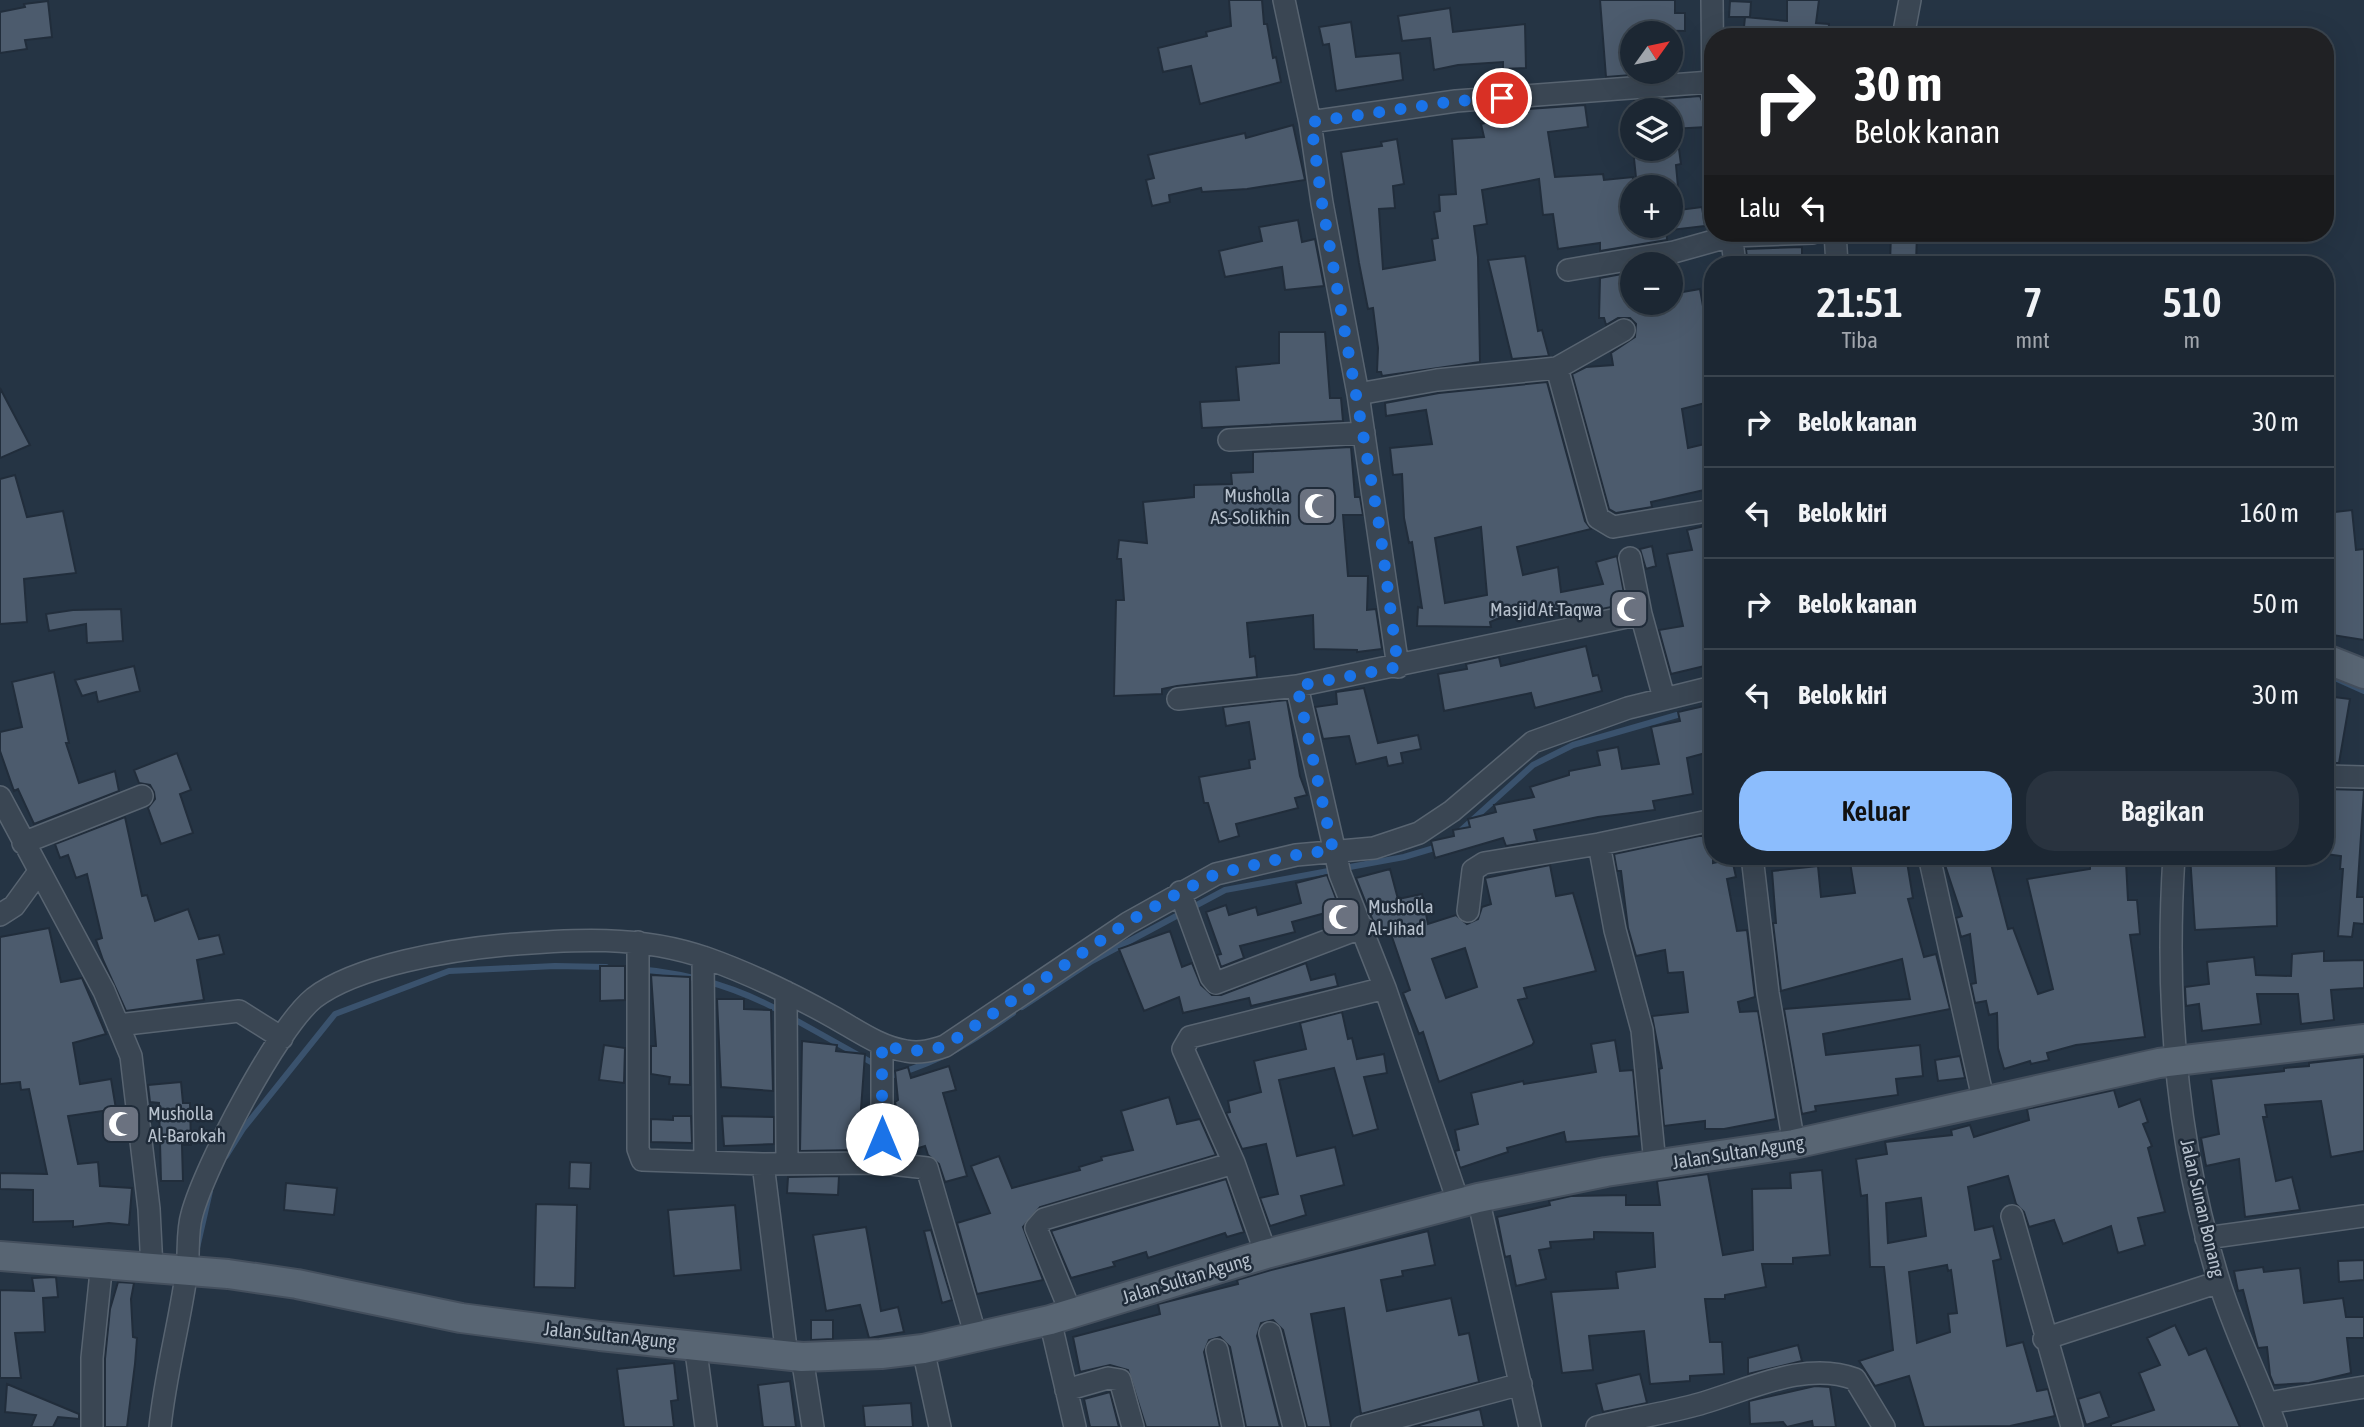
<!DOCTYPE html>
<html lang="id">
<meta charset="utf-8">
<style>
body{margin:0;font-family:"Asap Condensed",sans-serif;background:#29333f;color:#f1f3f6;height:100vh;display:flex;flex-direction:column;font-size:26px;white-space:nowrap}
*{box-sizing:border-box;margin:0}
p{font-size:23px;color:#a0a5ac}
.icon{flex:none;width:38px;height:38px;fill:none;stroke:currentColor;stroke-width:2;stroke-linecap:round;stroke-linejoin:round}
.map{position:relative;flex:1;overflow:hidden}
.sheet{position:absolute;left:1704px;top:256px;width:630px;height:609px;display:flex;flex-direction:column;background:#1c2733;border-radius:28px;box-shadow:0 7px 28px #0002,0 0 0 2px #3a444e}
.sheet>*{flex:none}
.hud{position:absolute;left:1704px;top:28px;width:630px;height:214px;border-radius:28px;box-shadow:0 7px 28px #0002,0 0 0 2px #3a444e;background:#202124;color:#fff;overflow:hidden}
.needle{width:46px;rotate:57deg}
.buttons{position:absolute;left:1620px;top:21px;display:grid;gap:14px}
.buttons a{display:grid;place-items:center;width:63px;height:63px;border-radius:50%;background:#1c2733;box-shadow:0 7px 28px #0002,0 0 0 2px #3a444e;font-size:35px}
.pin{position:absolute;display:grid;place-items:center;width:60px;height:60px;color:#fff;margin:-30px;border:4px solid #fff;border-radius:50%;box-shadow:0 2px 7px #0007}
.me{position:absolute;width:77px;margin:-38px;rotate:0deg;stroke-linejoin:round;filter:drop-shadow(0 0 5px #0008)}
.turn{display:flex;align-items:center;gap:24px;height:147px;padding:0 35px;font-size:32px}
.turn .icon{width:91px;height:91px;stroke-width:2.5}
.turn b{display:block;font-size:49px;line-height:60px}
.then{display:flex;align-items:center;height:66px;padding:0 35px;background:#0003;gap:14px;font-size:26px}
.eta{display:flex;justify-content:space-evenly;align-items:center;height:119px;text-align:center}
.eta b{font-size:42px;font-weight:600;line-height:49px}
.primary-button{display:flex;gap:14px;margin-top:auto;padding:14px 35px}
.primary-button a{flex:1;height:80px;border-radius:28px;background:#8cbdfd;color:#111;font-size:28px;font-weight:600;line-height:80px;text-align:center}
.primary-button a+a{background:#29333f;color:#f1f3f6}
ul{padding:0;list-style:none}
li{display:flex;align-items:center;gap:21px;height:91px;padding:0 35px;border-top:2px solid #3a444e}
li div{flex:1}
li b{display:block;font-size:26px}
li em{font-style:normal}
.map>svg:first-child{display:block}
</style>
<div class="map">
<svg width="2364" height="1427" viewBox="0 0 2364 1427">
<rect width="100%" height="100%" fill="#253444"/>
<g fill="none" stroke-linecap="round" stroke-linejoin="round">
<path stroke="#3a526d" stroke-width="6" d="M2326 674 2364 691
M1698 710 1713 706
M1458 833 1533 765 1573 745 1684 713
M617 968C673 969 731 984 780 1011
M1022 1007 1092 961 1225 890 1404 857 1441 846
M790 1017 878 1066
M888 1071 894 1075C943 1060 972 1042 1013 1013
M226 1156 243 1129 335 1014 449 971 555 966 606 967
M197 1248 210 1191"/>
</g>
<path fill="#4c5b6d" stroke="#212d3b" stroke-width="2" fill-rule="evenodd" d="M1229 0H1262L1264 24H1267L1273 58 1276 57 1281 82 1200 104 1191 66 1163 72 1158 48 1207 36 1206 32 1231 26Z
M1600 0H1675V13H1685V31L1633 30V72H1671L1606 77Z
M1787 0H1819L1816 23 1829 24 1828 37H1743L1745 17H1729L1730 1 1751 2 1750 17H1745L1787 21Z
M48 1 52 37 25 40 27 49 0 53V12L25 7 24 4Z
M1450 8 1453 32 1525 24 1526 68 1503 69V62L1458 65 1434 70 1430 38 1402 41 1398 16Z
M1351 22 1356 57 1400 53 1403 80 1336 91 1329 44 1323 45 1319 27Z
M1700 96 1706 111 1707 127 1671 129V110H1635L1634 101Z
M1585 105 1588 127 1548 132 1555 177 1603 174 1604 180 1633 177V226H1666L1667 240 1600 251V243L1558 249 1553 214 1543 215 1539 179 1482 190 1487 224 1474 226 1478 257 1480 362 1382 376 1381 372H1377L1378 348 1373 308 1368 309 1359 263 1341 152 1382 146 1381 142 1397 139 1404 184 1393 186 1395 208 1379 209 1383 269 1435 260 1432 239 1438 238 1434 212 1440 211 1439 195 1456 194 1452 139 1484 137 1481 124 1528 112V109Z
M1293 125 1305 180 1247 189 1202 192 1201 188 1169 195 1170 202 1152 206 1146 180 1154 178 1148 155 1245 133 1246 138Z
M1633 149H1679L1681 164 1676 165 1678 187H1637Z
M1702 207 1705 226 1671 230V211Z
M1298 220 1302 242 1315 239 1324 286 1285 290 1282 267 1225 277 1219 251 1262 241 1259 227Z
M1891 233H1917L1916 264H1890Z
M1802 247V256L1747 258 1746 249Z
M1525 256 1538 331 1542 330 1549 356 1512 359 1488 260Z
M1633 272 1632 303H1671V294L1700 289 1706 323 1713 321V380L1708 381 1713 401 1682 409 1688 448 1709 443 1713 488 1651 502 1652 507 1616 513 1609 509 1572 374 1586 367 1613 365 1611 353 1635 337 1636 324 1630 318H1618L1606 325 1604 318H1599L1600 278Z
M1279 332H1325L1330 398H1341L1343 421 1202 428 1200 402 1239 400 1236 367 1279 363Z
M1547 382 1585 521 1591 529 1517 547 1523 575 1558 567 1561 592 1603 584 1596 562 1617 556 1626 604 1587 612 1585 606 1497 619 1490 622 1491 627 1417 626 1418 607 1422 608 1412 542 1409 543 1404 518 1402 474 1393 475 1390 448 1432 444 1426 410 1386 416 1385 403 1439 393ZM1481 527 1487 595 1445 603 1435 538Z
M0 388 30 445 0 458Z
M1351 447 1355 497H1360L1363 515H1343L1348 576H1368L1367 610 1376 609 1382 649 1357 652V650L1314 649 1313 615 1247 623 1250 657 1255 656 1257 677 1177 686 1162 689V694L1114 696 1116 600H1124L1121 559H1117L1119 540 1147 543 1143 502 1194 497V485L1232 484 1231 473 1253 472V452Z
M15 475 27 517 63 511 76 573 24 579 27 622 0 624V479Z
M2352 510 2356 550 2364 549V640L2326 634V578H2332L2326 513Z
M1713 524V664L1671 674 1659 630 1683 626 1667 554 1692 550 1687 530Z
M1652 546 1656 566 1646 569 1640 549Z
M121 609 123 641 87 643 86 624 49 631 46 614 73 610Z
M1586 646 1593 676 1598 675 1602 691 1535 708 1531 693 1444 711 1438 674 1467 669 1466 664 1499 657 1501 666Z
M134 666 140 691 98 702 96 692 82 696 75 680Z
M54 672 69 743H66L79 783 115 771 119 791 34 824 18 789 14 791 0 751V732L22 727 12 682Z
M1364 688 1378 743 1418 735 1421 749 1401 753 1403 763 1388 766 1386 757 1356 764 1349 736 1323 739 1315 707 1337 704 1336 692Z
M2326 696 2350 699 2339 763H2326Z
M1287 700 1300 776 1307 795 1295 798 1298 808 1236 824 1239 836 1219 842 1208 803H1204L1199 777 1250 768 1249 760 1255 759 1249 722 1226 726 1223 707Z
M1704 706 1710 730 1713 729V751L1687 758 1693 794 1653 801 1655 810 1598 817 1534 830 1537 841 1506 846 1503 838 1435 858 1431 841 1454 836 1453 830 1470 827 1468 819 1496 812 1494 805 1534 797 1530 787 1569 775V771L1600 765 1597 751 1618 747 1622 769 1659 764 1651 727 1680 721 1678 712Z
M177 753 191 790 180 794 193 833 161 844 148 808 155 799 154 792 150 785 139 783 134 770Z
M2326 789 2364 790 2357 897H2364V924L2354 923 2352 937 2338 936 2343 869H2340L2341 856 2326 854Z
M125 817 142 896 147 895 155 921 188 909 199 939 219 935 224 954 197 960 204 1000 126 1011 103 960 96 940 102 938 87 874 76 878 68 855 60 858 55 844Z
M1699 836H1713V863L1732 859 1736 877 1727 879 1737 931 1747 930 1755 997 1738 1002 1740 1012 1758 1011 1776 1119 1724 1129H1705V1121L1664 1126 1659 1069 1662 1068 1652 1016 1688 1012 1683 972 1668 973 1665 950 1636 956 1628 928 1621 871H1617L1614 854Z
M1849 856H1906L1913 898 1908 899 1924 957 1936 954 1950 1009 1823 1034 1826 1055 1920 1045 1923 1076 1896 1079 1898 1095 1815 1106 1816 1111 1802 1114 1784 1009 1910 999 1902 959 1781 991 1773 923H1776L1772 871 1818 866 1821 897 1855 893Z
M1942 856H1989L2008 929 2013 928 2038 994 2053 989 2027 879 2090 869V863L2126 862 2128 900H2137L2140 934 2130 935 2145 1037 2076 1045 2047 1053 2049 1060 2031 1064 2030 1061 2004 1069 1998 1048 1997 1013 1989 1015 1986 1001 1975 1003 1971 984 1976 983 1970 934 1961 937 1956 918 1962 916Z
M2190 856H2276L2277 926 2195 930Z
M1550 865 1556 896 1573 893 1596 971 1524 988 1527 998 1518 1000 1534 1042 1532 1045 1439 1082 1423 1032 1419 1034 1403 993 1410 990 1390 931 1379 936 1356 878 1390 869 1398 899 1422 894 1428 924 1456 915 1467 924 1478 919 1482 907 1491 904 1485 878ZM1465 948 1477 987 1446 998 1432 959Z
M1327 875 1340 909 1292 922 1295 932 1240 946 1244 958 1221 967 1217 955 1221 954 1206 912 1226 905 1229 915 1256 907 1258 915 1301 903 1296 883Z
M49 928 61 982 82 978 106 1034 73 1043 80 1084 111 1079 116 1109 68 1116 78 1164 98 1162 100 1186 132 1188 129 1225 109 1223 73 1227V1221L33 1222V1190L0 1189V1173L47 1174 29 1089 21 1090 20 1082 0 1084V937Z
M1170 931 1182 967 1192 963 1201 985 1212 995H1221L1306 963 1311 980 1335 974 1338 986 1251 1006 1249 998 1183 1013 1179 997 1144 1011 1119 949Z
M2324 951V961L2364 960V988L2331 990 2334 1020 2301 1024 2298 994H2257L2261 1024 2202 1031 2199 1004 2186 1006 2185 987 2209 984 2207 962 2254 957 2256 975 2291 976 2292 954Z
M600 966H625V1000L600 1001Z
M651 975 690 977V1085L669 1084 670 1077 651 1074V1046H656Z
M717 999H744V1009L771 1010 773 1091 721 1087Z
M1342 1012 1348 1039 1352 1038 1357 1059 1384 1054 1387 1073 1364 1077 1378 1129 1353 1136 1334 1068 1279 1080 1297 1156 1335 1147 1344 1185 1301 1196 1306 1215 1270 1226 1260 1198 1278 1194 1266 1144 1242 1149 1226 1113 1230 1112 1228 1101 1261 1092 1254 1061 1306 1049 1300 1023Z
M1615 1040 1620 1071 1633 1070 1639 1136 1566 1142 1564 1132 1507 1148 1508 1152 1460 1168 1455 1151 1459 1150 1455 1130 1478 1124 1471 1093 1523 1081 1524 1084 1596 1072 1591 1044Z
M802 1041 837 1045 836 1051 865 1054 858 1150 800 1151Z
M604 1045 625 1048 624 1083 599 1080Z
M1960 1056 1965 1078 1938 1081 1935 1060Z
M2364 1057V1151L2331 1157 2321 1101 2265 1105 2267 1117H2263L2276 1181 2292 1177 2300 1210 2245 1217 2239 1159 2206 1166 2201 1138 2219 1134 2211 1079 2284 1071V1068L2309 1066V1063Z
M949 1066 956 1090 943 1093 967 1176 945 1182 939 1164 928 1155 925 1146 906 1152 895 1102 898 1100 895 1071 908 1067 911 1078Z
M181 1082 183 1103H190L191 1145H182L183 1181H161L159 1103 150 1102 148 1085Z
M2114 1090 2119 1107 2140 1099 2148 1122 2143 1124 2152 1146 2148 1148 2165 1212 2138 1218 2145 1245 2118 1253 2111 1226 2063 1244 2054 1220 2029 1227 2024 1212 2016 1204 2008 1176 1968 1187 1975 1230 1993 1226 2001 1259 1993 1261 2007 1346 2023 1342 2037 1391 2048 1389 2055 1416 2010 1426 1924 1427 1909 1376 1875 1386 1859 1361 1893 1350 1884 1267H1870L1867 1195 1861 1196 1856 1159 1887 1154 1885 1142 1952 1135 1951 1130 1970 1125 1974 1137 2029 1120 2027 1109ZM1921 1198 1926 1236 1888 1243 1886 1203ZM1947 1265 1948 1271 1951 1270 1957 1313 1948 1314 1950 1332 1917 1343 1909 1272Z
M1169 1097 1177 1124 1200 1119 1216 1155 1040 1207 1023 1227 1043 1280 977 1294 957 1223 990 1213 971 1166 999 1156 1012 1188 1080 1170 1079 1167 1102 1160 1101 1157 1133 1150 1121 1111Z
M673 1116H691L692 1143 651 1142V1119L673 1120Z
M722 1116 774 1117V1144L724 1146Z
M570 1162 591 1163 590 1189 569 1188Z
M1822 1170 1830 1255 1793 1258V1264H1762L1766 1287 1725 1295V1299H1705L1710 1342H1722L1724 1374 1690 1376V1381L1650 1384 1644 1331 1589 1336 1593 1370 1562 1373 1551 1292 1618 1288 1616 1272 1655 1267 1653 1233 1594 1232V1239L1550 1242 1551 1248 1539 1250 1546 1279 1516 1286 1510 1256 1505 1257 1497 1217 1550 1205 1549 1201 1571 1196 1626 1195V1205H1660L1657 1181 1708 1174 1723 1255 1753 1250 1752 1189 1791 1188 1790 1173Z
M839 1176 838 1195 787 1193 788 1177Z
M1226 1179 1244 1232 1227 1237 1225 1233 1148 1258 1146 1252 1113 1262 1115 1266 1071 1278 1051 1231Z
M286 1183 337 1188 334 1215 284 1210Z
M536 1204 577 1205 575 1288 534 1287Z
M735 1205 741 1270 674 1276 668 1210Z
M866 1227 881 1311 898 1307 904 1332 869 1338 860 1305 826 1311 813 1235Z
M931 1230 952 1300 942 1303 924 1231Z
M1428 1231 1435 1265 1402 1271 1403 1276 1381 1280 1387 1311 1451 1298 1459 1335 1469 1333 1479 1382 1361 1414 1344 1308 1311 1314 1331 1427H1307L1283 1330 1273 1320 1261 1323 1257 1336 1280 1427H1246L1230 1347 1220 1337 1209 1340 1204 1352 1220 1427H1146L1128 1370 1110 1365 1080 1372 1073 1337 1160 1314 1158 1304 1238 1284 1237 1280 1271 1270Z
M2364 1260V1280L2339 1282 2338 1261Z
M2263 1267 2264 1272 2300 1268 2304 1303 2343 1298 2346 1317H2364V1338H2347L2351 1373 2309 1383 2274 1385 2270 1375 2267 1347 2258 1348 2243 1290 2238 1291 2234 1271Z
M56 1277 58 1297 43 1298 45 1332 15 1333 21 1378H0V1290L34 1291 32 1278Z
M118 1282 134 1283 131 1299 133 1337 137 1338 135 1364 127 1427H105V1359L110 1309Z
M811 1320H833V1339L811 1340Z
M2175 1325 2189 1355 2206 1348 2240 1427H2111V1424L2154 1410 2139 1373 2160 1365 2147 1338Z
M1798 1345 1802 1361 1748 1374V1358Z
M674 1363 678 1400 671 1401 674 1427H624L617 1369Z
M1640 1374 1647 1403 1603 1412 1596 1384Z
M790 1381 796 1427H763L758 1385Z
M7 1384 79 1414V1419L58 1417 53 1427H31L36 1415 5 1412Z
M1815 1386 1830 1387 1836 1427H1813L1812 1421 1787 1427 1783 1422 1750 1424 1749 1401Z
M1110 1392 1119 1427H1090L1084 1399Z
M2100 1392 2109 1417 2086 1425 2078 1399Z
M911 1403 913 1427H865L863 1406Z
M1480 1409 1484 1427H1412Z"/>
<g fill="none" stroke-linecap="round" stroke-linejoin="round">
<g stroke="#586471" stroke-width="24">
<path id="minor" d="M1284 0 1310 122 1322 203 1358 394 1398 667
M1712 0 1713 100
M1903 37 1910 0
M1310 122 1456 101 1711 82
M1731 233 1735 264
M1835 233 1837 264
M1568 270 1674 252 1731 236 1812 233
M1557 368 1598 518 1613 527 1713 510
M1358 394 1437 380 1557 368 1624 330
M1229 440 1364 433
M1630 558 1641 614
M1178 699 1297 686
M2326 776 2364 777
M0 797 104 991 131 1056 149 1209 152 1269
M23 843 142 796
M1599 844 1615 930 1642 1030 1655 1164
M1752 856 1768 993 1794 1144
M1929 856 1984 1103
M2174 856C2165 997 2176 1142 2218 1278 2233 1329 2258 1377 2276 1427
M1180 892 1211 977 1216 983 1363 927
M1468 911 1473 870 1484 863 1599 844 1713 820
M0 915 14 906 38 873
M638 942V1149L642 1160 763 1164 882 1163 927 1168 976 1337
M703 957 705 1162
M786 992 787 1164
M118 1025 239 1011 282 1038
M882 1163V1045
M763 1164 787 1356
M1478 1198 1530 1427
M1459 1204 1385 988 1340 874 1297 686 1641 614 1664 698
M2012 1216 2072 1427
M2206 1238 2364 1216
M1266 1254 1234 1163 1183 1049 1190 1037 1385 988
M1071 1313 1036 1228 1044 1219 1234 1163
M1050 1320 1075 1427
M1270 1333 1294 1427
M2044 1339 2219 1282
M695 1344 706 1427
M923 1349 940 1427
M1217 1350 1233 1427
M802 1357 813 1427
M1066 1390 1108 1378 1120 1380 1133 1427
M2268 1403 2364 1387
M92 1427V1358L102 1262
M160 1427C165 1376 179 1326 186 1276 190 1256 186 1234 192 1214 205 1166 277 1028 314 998 357 965 451 950 504 945 572 939 641 935 706 958 751 974 794 995 835 1018 858 1031 880 1047 906 1051 920 1054 933 1050 945 1046L1128 923 1216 874 1296 855 1374 848 1419 833 1452 811 1533 742 1628 708 1713 687
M1362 1427 1521 1384
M1597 1427C1628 1419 1661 1414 1692 1406 1743 1393 1803 1359 1855 1379L1884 1427"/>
</g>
<g stroke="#444f5d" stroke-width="32">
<path id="major" d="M2326 659 2364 674
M0 1256 228 1274 297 1284 461 1318 600 1336 802 1357 881 1354 923 1349 1050 1320 1266 1254 1478 1198 1606 1172 1794 1144 2159 1063 2364 1039"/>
</g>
<use href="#minor" stroke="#3a4653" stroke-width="21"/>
<use href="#major" stroke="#586573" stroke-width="28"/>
</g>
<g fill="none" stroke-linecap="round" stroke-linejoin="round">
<path stroke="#1a73e8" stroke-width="12" stroke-dasharray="0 21.6" d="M882 1139V1045C905 1051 922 1053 945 1046L1128 922 1180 892 1216 874 1296 855 1333 850 1297 686 1398 667 1380 530 1322 203 1311 122 1456 101 1502 98"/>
</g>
<defs>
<g id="mosque-square" transform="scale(2.0125)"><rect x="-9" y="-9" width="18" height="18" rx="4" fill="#6b7280" stroke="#1f2b39"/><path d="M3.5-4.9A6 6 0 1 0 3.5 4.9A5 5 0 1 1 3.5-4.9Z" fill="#fff"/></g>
</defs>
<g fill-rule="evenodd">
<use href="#mosque-square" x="1317" y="506"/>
<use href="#mosque-square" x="1629" y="609"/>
<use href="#mosque-square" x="1341" y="917"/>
<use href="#mosque-square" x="121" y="1124"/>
</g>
<g text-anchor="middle" stroke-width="5" stroke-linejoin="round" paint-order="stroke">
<g font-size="19" fill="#b7c1cd" stroke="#1f2b39" text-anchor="end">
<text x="1290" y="502">Musholla<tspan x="1290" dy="22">AS-Solikhin</tspan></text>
<text x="1602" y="616">Masjid At-Taqwa</text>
<text x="1368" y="913" text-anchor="start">Musholla<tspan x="1368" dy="22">Al-Jihad</tspan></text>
<text x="148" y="1120" text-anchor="start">Musholla<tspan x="148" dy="22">Al-Barokah</tspan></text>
</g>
<g font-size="19" fill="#b7c1cd" stroke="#1f2b39">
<text transform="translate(1738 1152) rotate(-9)" y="7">Jalan Sultan Agung</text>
<text transform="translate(2203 1208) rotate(77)" y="7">Jalan Sunan Bonang</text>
<text transform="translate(1186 1278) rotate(-17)" y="7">Jalan Sultan Agung</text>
<text transform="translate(610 1335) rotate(6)" y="7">Jalan Sultan Agung</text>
</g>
</g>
</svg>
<div class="buttons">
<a><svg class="needle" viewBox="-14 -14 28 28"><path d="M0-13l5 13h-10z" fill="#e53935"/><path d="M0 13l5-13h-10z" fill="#a0a5ac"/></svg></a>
<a><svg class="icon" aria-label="layers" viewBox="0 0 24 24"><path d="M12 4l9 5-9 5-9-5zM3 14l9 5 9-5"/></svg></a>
<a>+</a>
<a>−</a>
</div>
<div class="pin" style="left:1502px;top:98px;background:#d93025"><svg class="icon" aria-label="arrive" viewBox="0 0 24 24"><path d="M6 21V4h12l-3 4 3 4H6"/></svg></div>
<svg class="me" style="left:882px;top:1139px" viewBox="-20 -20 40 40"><circle r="19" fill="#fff"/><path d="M0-13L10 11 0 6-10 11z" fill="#1a73e8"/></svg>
<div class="hud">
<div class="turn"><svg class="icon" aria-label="right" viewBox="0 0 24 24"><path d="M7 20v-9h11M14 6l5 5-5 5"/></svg><div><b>30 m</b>Belok kanan</div></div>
<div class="then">Lalu<svg class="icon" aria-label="left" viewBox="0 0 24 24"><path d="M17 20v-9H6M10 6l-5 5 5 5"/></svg></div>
</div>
<section class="sheet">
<div class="eta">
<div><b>21:51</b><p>Tiba</p></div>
<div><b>7</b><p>mnt</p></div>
<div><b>510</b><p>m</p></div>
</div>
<ul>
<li><svg class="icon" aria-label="right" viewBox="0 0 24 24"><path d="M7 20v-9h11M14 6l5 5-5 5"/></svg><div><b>Belok kanan</b></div><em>30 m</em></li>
<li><svg class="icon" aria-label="left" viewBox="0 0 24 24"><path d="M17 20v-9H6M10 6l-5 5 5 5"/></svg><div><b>Belok kiri</b></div><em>160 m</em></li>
<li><svg class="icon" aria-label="right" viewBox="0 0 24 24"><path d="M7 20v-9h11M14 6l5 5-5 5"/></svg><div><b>Belok kanan</b></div><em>50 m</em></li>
<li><svg class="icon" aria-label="left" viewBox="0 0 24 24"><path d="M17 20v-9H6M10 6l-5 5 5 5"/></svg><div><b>Belok kiri</b></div><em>30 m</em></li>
</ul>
<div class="primary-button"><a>Keluar</a><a>Bagikan</a></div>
</section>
</div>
